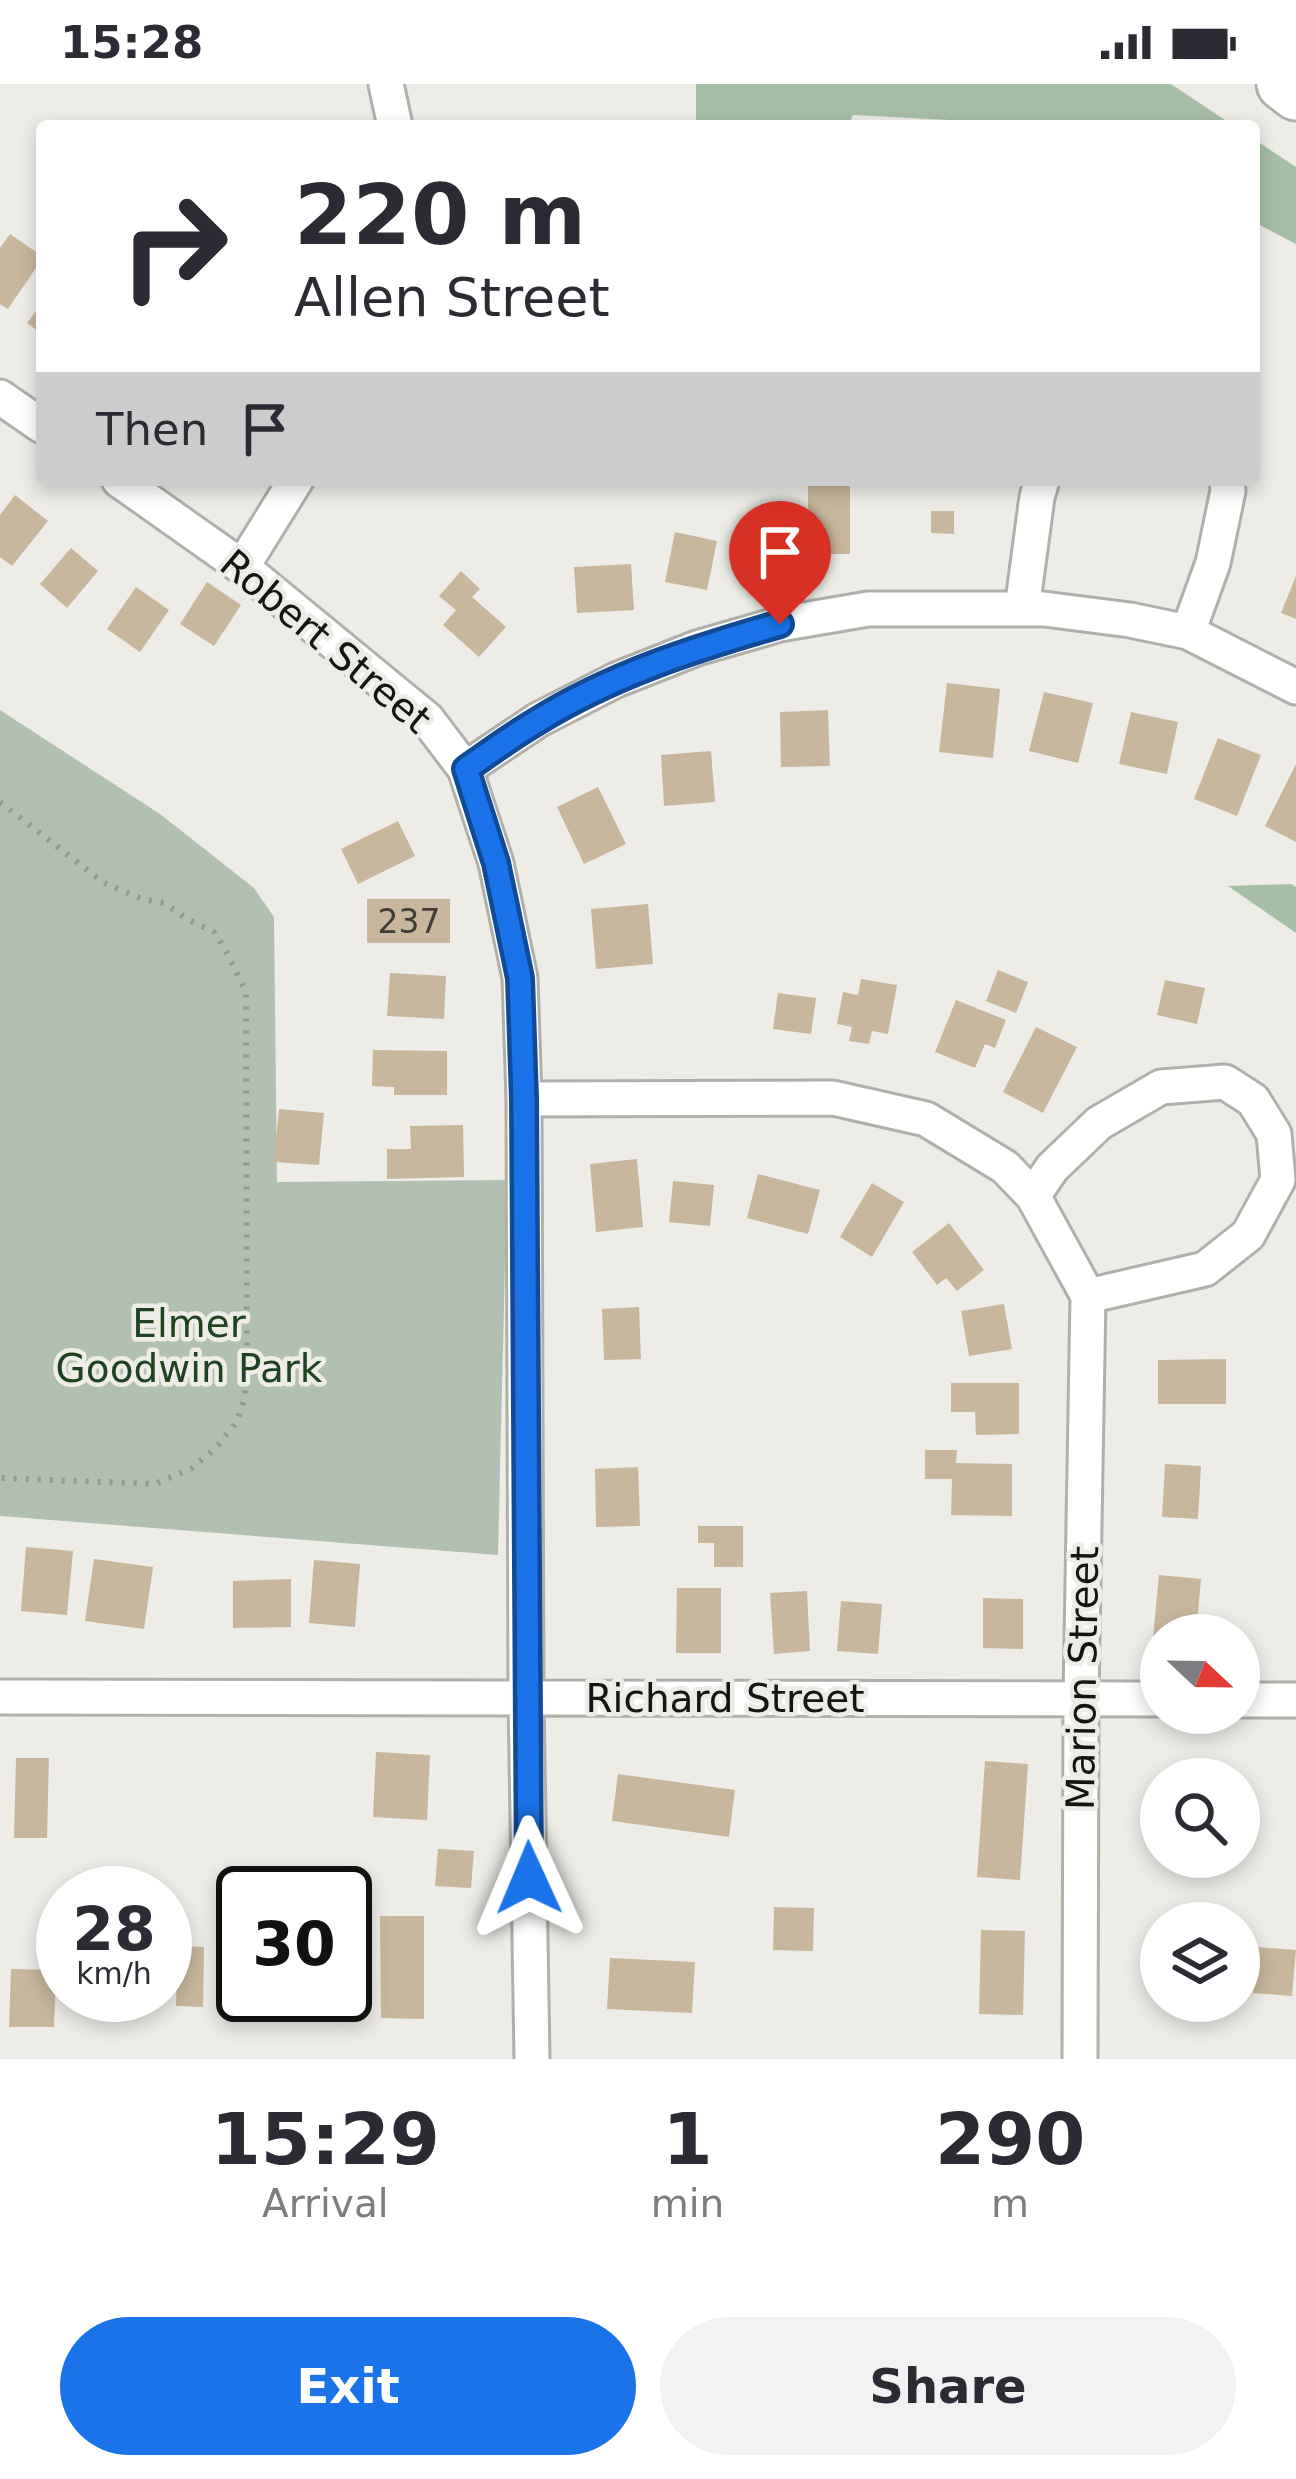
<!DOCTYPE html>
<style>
body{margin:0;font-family:"DejaVu Sans",sans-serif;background:#f2f2f3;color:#2b2b33;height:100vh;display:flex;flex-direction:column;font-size:45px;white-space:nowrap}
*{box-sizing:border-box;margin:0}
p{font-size:39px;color:#7c7c81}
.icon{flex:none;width:66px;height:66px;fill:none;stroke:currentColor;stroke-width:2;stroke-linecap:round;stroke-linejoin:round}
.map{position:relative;height:1975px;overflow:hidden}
.sheet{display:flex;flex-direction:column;background:#fff;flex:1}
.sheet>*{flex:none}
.hud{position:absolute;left:36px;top:36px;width:1224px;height:366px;border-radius:12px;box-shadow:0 6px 18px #0003;background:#fff;color:#2b2b33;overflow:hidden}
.needle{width:78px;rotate:112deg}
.buttons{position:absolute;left:1140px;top:1530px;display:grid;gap:24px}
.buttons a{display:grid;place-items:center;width:120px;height:120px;border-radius:50%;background:#fff;box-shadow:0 6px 18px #0003;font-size:60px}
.speed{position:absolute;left:36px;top:1782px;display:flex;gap:24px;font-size:60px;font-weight:700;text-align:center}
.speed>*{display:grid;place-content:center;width:156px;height:156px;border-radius:50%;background:#fff;box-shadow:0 6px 18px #0003;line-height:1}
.speed small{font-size:30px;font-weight:400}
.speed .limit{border:6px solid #111;border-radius:18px;background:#fff;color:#111}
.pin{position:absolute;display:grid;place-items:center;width:102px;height:102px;color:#fff;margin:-123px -51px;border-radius:50% 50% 50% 0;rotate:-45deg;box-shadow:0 0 12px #0007}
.pin .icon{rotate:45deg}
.me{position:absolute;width:132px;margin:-66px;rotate:359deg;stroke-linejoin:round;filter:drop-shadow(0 0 9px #0008)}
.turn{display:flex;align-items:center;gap:42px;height:252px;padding:0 60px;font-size:54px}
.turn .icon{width:156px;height:156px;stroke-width:2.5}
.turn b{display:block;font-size:84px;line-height:102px}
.then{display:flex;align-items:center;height:114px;padding:0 60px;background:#0003;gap:24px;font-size:45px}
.eta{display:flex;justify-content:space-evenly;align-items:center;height:204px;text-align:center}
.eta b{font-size:72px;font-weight:800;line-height:84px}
.action{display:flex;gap:24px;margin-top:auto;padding:24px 60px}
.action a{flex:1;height:138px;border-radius:72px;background:#1a73e8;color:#fff;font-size:48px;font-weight:800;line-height:138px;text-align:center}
.action a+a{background:#f2f2f3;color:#2b2b33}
.status{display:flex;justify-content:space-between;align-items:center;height:84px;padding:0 60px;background:#fff;direction:ltr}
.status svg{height:33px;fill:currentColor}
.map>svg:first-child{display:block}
</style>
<div class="status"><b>15:28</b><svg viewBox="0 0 49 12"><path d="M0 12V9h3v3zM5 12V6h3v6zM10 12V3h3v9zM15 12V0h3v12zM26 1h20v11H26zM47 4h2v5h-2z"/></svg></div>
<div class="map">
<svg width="1296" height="1975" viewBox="0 0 1296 1975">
<rect width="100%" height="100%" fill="#eeece6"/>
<path fill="#b1c0b1" d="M0 626 160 730 254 804 274 833 277 1098 507 1096 498 1471 0 1432Z"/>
<path fill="#a7bea6" d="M696 0H1171L1234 42H1064L853 31 848 42H696Z
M1254 55 1296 83V160L1254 138Z
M1291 800 1296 803V849L1228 802Z"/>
<path fill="#c8b79c" d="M10 150 42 172V175L8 225 0 220V164Z
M42 219V250L27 239Z
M808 401H850V470H808Z
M15 411 48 437 12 482 0 473V431Z
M931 427H954V450L931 449Z
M675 448 717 457 707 506 665 498Z
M71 464 98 487 67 524 40 500Z
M631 480 634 526 577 529 574 483Z
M461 487 480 505 472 513 506 543 479 573 443 541 456 526 439 512Z
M1296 492V535L1281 529Z
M207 498 241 521 214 562 180 540Z
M136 503 169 526 140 568 107 545Z
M947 599 1000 605 993 674 939 668Z
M1044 608 1093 619 1078 679 1029 667Z
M828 626 830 682 781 683 780 628Z
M1131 628 1178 638 1167 690 1119 680Z
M1218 654 1261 671 1237 732 1194 715Z
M711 667 715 718 664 722 661 671Z
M1296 680V758L1265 742Z
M598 703 626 760 584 780 557 723Z
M398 737 415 772 358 800 341 765Z
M367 815H450V859H367Z
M648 820 653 880 596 885 591 825Z
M998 886 1028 898 1016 929 986 917Z
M390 889 446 892 444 935 387 932Z
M861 895 897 901 888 950 872 947 869 960 849 957 852 943 837 940 843 908 858 911Z
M1165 896 1205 904 1197 940 1157 931Z
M778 909 816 914 811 950 773 945Z
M956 916 1006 936 995 964 985 960 975 984 935 968Z
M1036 943 1077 963 1043 1029 1003 1008Z
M373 966 447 967V1011H394V1003L372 1002Z
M279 1025 324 1029 319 1081 274 1078Z
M463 1041 464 1093 387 1095V1065H411L410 1042Z
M637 1075 643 1143 596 1148 590 1080Z
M758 1090 820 1106 808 1150 747 1134Z
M673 1097 714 1101 710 1142 669 1138Z
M872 1099 904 1118 872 1173 840 1153Z
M949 1139 984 1186 957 1207 946 1194 937 1201 912 1168Z
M1004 1220 1012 1265 969 1272 961 1227Z
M639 1223 641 1275 604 1276 602 1225Z
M1226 1275V1320H1158V1276Z
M951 1299H1019V1350L976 1351 975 1328H951Z
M925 1366H957L956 1379 1012 1380V1432L951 1431 952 1395H925Z
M1165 1380 1201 1382 1198 1435 1162 1433Z
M638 1383 640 1442 596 1443 595 1385Z
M698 1442H743V1483H714V1459H698Z
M26 1463 73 1467 67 1531 21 1527Z
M94 1475 153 1483 144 1545 85 1537Z
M314 1476 360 1480 355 1543 309 1539Z
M1159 1491 1201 1495 1196 1551H1161V1575L1151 1574Z
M291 1495V1543L233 1544V1497Z
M677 1504H721V1569H676Z
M807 1507 810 1567 774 1570 770 1509Z
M983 1514 1023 1515V1565L983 1564Z
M841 1517 882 1520 878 1570 837 1567Z
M376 1668 430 1671 427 1736 373 1733Z
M16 1674H49L47 1754H14Z
M985 1677 1028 1680 1020 1796 977 1793Z
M618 1690 735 1706 729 1753 612 1737Z
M438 1765 474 1767 471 1804 435 1802Z
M774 1823 814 1824 813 1867 773 1866Z
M380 1832H424V1935L381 1934Z
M981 1846 1025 1847 1023 1931 979 1930Z
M178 1862 204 1863 203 1923 176 1922Z
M1257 1863 1296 1866 1292 1912 1253 1909Z
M610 1874 695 1878 692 1929 607 1925Z
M11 1885 56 1886 54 1943H9Z"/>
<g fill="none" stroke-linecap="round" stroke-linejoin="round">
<g stroke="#b1afa9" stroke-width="39">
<path id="minor" d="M386 0 395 42
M0 313 42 342
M119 396 242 483 427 635 465 685 496 779 520 894 524 1015 526 1614 532 1975
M242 483 296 396
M1022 525 1037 413 1042 396
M1188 548 1213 479 1228 407 1227 396
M465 685 538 636 616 596 697 564 780 540 868 525H1044L1130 536 1188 548 1296 603
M524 1015 833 1014 926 1035 1005 1083 1033 1112 1088 1212 1081 1614 1080 1975
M1033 1112 1052 1084 1099 1039 1161 1003 1225 998 1253 1016 1274 1050 1278 1096 1248 1151 1205 1185 1088 1212
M0 1613 1161 1615
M1239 1616H1296"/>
</g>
<g stroke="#b1afa9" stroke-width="57">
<path id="primary" d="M1283 0 1296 10"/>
</g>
<path stroke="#989792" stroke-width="6" stroke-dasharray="3 9" stroke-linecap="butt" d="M0 718 104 799 142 815 164 819 187 835 214 848 226 867 246 908 247 1280 245 1313 237 1337 217 1363 192 1384 155 1400 0 1394"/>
<use href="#minor" stroke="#fff" stroke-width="33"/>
<use href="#primary" stroke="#fff" stroke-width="51"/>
</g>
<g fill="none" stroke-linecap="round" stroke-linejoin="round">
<g stroke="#114b97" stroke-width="30">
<path id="route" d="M529 1794 524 1015 520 894 496 779 466 685C489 669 512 652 536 638 611 591 696 564 780 540"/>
</g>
<use href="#route" stroke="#1a73e8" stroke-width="21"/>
</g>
<g text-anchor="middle" stroke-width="9" stroke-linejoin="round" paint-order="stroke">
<g font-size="33" fill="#423d34">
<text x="409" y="849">237</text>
</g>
<g font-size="39" fill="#151412" stroke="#eeece6">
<text transform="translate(326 557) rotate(40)" y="14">Robert Street</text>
<text transform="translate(1082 1594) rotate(-89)" y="14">Marion Street</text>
<text x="725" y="1628">Richard Street</text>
</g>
<g font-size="39" fill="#1f4321" stroke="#eeece6">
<text x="189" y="1253">Elmer<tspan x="189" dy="45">Goodwin Park</tspan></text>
</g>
</g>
</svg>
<div class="buttons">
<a><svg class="needle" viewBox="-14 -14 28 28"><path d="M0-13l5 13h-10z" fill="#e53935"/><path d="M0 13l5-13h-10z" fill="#7c7c81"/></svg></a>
<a><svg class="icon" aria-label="search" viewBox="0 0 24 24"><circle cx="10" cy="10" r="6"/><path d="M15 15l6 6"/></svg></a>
<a><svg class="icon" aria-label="layers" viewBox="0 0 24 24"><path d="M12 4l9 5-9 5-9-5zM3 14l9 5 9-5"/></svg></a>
</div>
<div class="speed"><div>28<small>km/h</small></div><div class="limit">30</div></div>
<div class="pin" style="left:780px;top:540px;background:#d93025"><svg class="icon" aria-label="arrive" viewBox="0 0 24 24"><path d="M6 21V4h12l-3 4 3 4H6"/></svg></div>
<svg class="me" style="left:529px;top:1794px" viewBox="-20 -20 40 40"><path d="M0-17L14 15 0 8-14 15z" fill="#1a73e8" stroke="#fff" stroke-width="4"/></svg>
<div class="hud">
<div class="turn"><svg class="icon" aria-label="right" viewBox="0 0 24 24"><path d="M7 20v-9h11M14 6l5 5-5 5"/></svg><div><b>220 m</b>Allen Street</div></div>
<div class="then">Then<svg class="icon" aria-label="arrive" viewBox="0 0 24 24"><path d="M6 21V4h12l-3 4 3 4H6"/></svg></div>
</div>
</div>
<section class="sheet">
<div class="eta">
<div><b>15:29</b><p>Arrival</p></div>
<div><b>1</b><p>min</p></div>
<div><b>290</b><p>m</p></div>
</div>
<div class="action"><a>Exit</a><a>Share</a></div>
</section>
